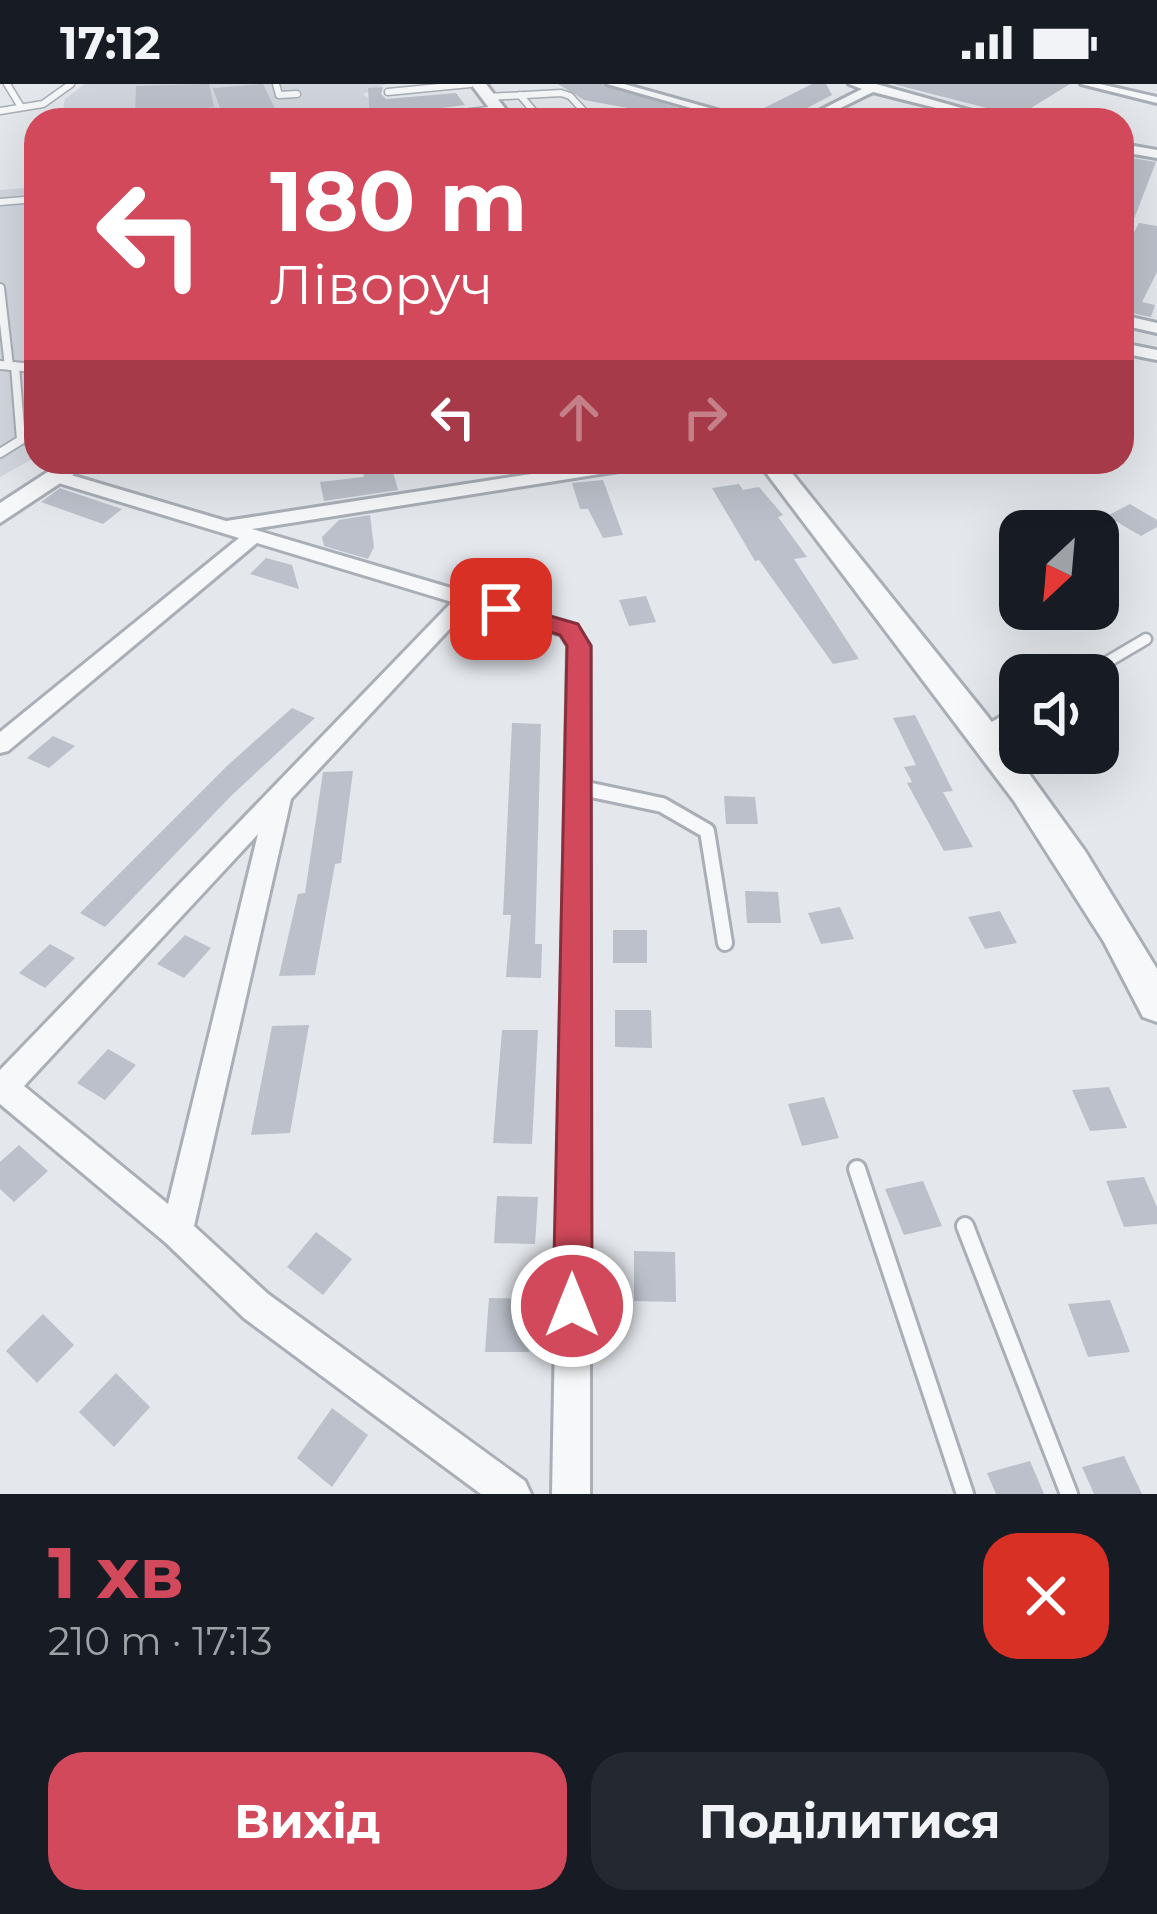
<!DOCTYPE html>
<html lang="uk">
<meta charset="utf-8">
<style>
body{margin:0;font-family:Montserrat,sans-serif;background:#242831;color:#f1f3f6;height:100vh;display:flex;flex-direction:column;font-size:45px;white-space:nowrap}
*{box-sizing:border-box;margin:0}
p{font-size:39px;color:#9ea1a6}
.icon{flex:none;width:66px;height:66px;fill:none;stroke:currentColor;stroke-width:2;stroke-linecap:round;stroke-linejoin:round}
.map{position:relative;height:1410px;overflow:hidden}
.drawer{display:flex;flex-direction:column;background:#171b24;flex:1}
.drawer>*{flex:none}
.banner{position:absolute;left:24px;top:24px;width:1110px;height:366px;border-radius:36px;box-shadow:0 12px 48px #0002;background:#d1495b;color:#fff;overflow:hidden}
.needle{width:78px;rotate:206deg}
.fabs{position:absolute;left:999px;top:426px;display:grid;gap:24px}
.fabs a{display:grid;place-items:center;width:120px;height:120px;border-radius:24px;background:#171b24;box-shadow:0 12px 48px #0002;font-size:60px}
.pin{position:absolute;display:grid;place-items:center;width:102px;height:102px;color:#fff;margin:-51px;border-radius:24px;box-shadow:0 6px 18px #0006}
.me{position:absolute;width:132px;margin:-66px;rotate:0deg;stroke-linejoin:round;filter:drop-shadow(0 0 9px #0008)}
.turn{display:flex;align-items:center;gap:42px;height:252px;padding:0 48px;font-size:54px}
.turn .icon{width:156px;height:156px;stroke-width:2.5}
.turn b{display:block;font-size:84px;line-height:102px}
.lanes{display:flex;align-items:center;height:114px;padding:0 48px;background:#0003;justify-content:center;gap:60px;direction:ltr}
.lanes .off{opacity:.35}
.round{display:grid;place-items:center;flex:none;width:126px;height:126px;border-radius:36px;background:#242831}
.headline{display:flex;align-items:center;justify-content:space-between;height:204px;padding:0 48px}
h1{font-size:72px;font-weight:700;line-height:90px;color:#d1495b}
.cta{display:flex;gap:24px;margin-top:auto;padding:24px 48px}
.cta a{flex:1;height:138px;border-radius:36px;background:#d1495b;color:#fff;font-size:48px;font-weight:700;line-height:138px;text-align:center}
.cta a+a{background:#242831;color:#f1f3f6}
.status{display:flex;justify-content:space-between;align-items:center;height:84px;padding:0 60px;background:#171b24;direction:ltr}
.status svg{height:33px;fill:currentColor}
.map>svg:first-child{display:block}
</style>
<div class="status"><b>17:12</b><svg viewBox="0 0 49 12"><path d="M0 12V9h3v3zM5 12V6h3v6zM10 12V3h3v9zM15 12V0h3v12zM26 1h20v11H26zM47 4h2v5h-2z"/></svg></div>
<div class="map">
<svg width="1157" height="1410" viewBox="0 0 1157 1410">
<rect width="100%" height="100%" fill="#e4e7ec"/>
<path fill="#d2d6de" d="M85 0H386L363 10 385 28 402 26 410 36H61L65 15Z
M36 103V373L0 393V106Z"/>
<path fill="#bbc0ca" d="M209 0 214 23 135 31 136 2Z
M263 0 278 31 224 36 213 4Z
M558 0H603L706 33 693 36 584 16Z
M812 0H826L832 11 784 36H756L750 31Z
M893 0H1070L1018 32Z
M383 3 381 10 386 15 456 9 465 21 401 29 395 36H370L368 4Z
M1126 73 1156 78 1124 161 1122 83Z
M1139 139 1157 142V188L1142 218 1155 221 1151 233 1122 227V170Z
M360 378H390L398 406 324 417 320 398 364 393Z
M603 396 623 451 603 454 588 425H580L572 399Z
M739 400 743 406 759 403 783 431 778 433 807 473 794 475 859 575 833 580 759 476 755 477 712 404Z
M60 404 62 405 122 425 103 440 41 418Z
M1130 420 1157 436V443L1141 452 1107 432Z
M370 431 374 463 368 475 324 462 322 453 339 436Z
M266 474 292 481 299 505 250 490Z
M646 512 656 538 629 542 619 516Z
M292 624 315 634 232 711 105 843 80 829 228 681Z
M915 631 953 707 943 708 973 763 944 767 907 699 912 698 904 683 916 681 893 634Z
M512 639 541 640 535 860H542L541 894 506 893 511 831H503Z
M53 652 75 662 49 684 27 674Z
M353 687 341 779 335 780 315 891 279 892 298 810 305 809 323 688Z
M724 712 755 713 758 740H726Z
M745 807 778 808 781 839H747Z
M840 823 854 855 821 860 808 829Z
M1000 827 1017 859 985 865 968 833Z
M613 846H647V879H613Z
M185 851 211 864 184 894 157 880Z
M50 860 75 874 45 904 19 889Z
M615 926H651L652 964 615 963Z
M309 941 290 1049 251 1051 272 942Z
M502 946H538L532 1060 493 1059Z
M108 965 136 981 105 1016 77 999Z
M1109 1003 1127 1044 1090 1047 1072 1006Z
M824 1013 839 1054 802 1062 788 1020Z
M19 1061 48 1087 14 1118 0 1105V1078Z
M1144 1093 1157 1123V1140L1124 1143 1106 1097Z
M923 1097 942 1142 904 1151 885 1105Z
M497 1112 538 1113 535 1160 494 1159Z
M316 1148 352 1175 323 1211 287 1183Z
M634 1167 675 1168 676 1218 634 1217Z
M489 1214 532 1215 529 1268H485Z
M1110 1216 1130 1268 1088 1273 1068 1220Z
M43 1230 74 1261 37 1299 6 1267Z
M116 1289 150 1323 114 1363 79 1328Z
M332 1324 368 1351 332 1403 297 1374Z
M1124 1372 1142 1410H1094L1082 1383Z
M1030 1377 1044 1410H996L987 1389Z"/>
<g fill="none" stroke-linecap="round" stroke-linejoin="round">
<g stroke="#a9aeb7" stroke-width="9">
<path id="service-far4" d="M7 0 21 23
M276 0 279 11 297 10
M388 8 470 0
M520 11 541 36
M488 13 561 9 570 12 592 36
M0 27 43 20 71 0
M402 36 497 25
M0 118 36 115"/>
</g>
<g stroke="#a9aeb7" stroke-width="12">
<path id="service-far3" d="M0 204 9 282
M0 281 36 284
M0 369 21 356 15 282"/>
</g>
<g stroke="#a9aeb7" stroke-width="15">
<path id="service-far2" d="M1085 591 1146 555
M1009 636 1020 630"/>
</g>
<g stroke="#a9aeb7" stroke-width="20">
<path id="service-far1" d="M985 650 1014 633
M577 703 662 721 707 747 725 859"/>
</g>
<g stroke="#a9aeb7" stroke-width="22">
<path id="service" d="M857 1085 965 1410
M965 1142 1069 1410"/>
</g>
<g stroke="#a9aeb7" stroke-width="6">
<path id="minor" d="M607 0H624L752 36H733Z
M849 0H876L1004 36H984L873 8 816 36H801L862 5Z
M1081 0H1100L1157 13V19Z
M1122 60 1157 66V74L1122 68Z
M1122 231 1157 239V249L1122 241Z
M1122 259 1157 266V276L1122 269Z
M609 378H653L644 383 252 445 576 541 590 562V1410H552L568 562 561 551 470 523 291 715 194 1142 268 1210 525 1397 531 1410H481L244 1234 166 1159 0 1020V986L452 518 257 459 8 667 0 669V648L239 454 52 397V389H64L226 437ZM258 750 168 1120 24 1002Z"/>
</g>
<g stroke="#a9aeb7" stroke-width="6">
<path id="tertiary" d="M471 0H486L514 36H498Z
M63 378H92L0 439V419Z
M758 378H783L988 633 1085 767 1157 885V938L1143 933 1104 858 1014 717Z"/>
</g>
<path stroke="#c2c5cb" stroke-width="3" stroke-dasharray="4.5 4.5" stroke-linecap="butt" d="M277 36 359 27 386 33
M324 36H331"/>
<use href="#service-far4" stroke="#f7f8fa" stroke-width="6"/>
<use href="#service-far3" stroke="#f7f8fa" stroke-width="8"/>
<use href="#service-far2" stroke="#f7f8fa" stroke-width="10"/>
<use href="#service-far1" stroke="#f7f8fa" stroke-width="14"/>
<use href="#service" stroke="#f7f8fa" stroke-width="16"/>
<use href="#minor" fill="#f7f8fa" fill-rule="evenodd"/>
<use href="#tertiary" fill="#f7f8fa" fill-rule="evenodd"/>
</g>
<path fill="#d1495b" stroke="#882f3b" stroke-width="3" d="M501 518 578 540 591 562 592 1222 586 1235 572 1241 559 1235 553 1222 567 562 560 551 492 530V520Z"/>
</svg>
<div class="fabs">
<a><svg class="needle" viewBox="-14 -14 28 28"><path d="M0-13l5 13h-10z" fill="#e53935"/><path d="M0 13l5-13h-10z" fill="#9ea1a6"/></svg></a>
<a><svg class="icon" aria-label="sound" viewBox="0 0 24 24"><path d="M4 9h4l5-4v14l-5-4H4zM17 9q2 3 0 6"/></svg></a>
</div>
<div class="pin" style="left:501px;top:525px;background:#d93025"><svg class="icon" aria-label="arrive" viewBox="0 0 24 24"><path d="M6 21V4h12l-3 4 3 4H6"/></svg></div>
<svg class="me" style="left:572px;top:1222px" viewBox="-20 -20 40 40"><circle r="17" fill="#d1495b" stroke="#fff" stroke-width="3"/><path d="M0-11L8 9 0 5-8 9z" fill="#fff"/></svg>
<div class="banner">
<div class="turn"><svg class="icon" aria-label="left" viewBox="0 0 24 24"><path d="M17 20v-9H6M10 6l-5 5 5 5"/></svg><div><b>180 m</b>Ліворуч</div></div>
<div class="lanes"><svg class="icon" aria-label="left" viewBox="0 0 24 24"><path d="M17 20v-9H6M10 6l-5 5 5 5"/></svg><svg class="icon off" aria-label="ahead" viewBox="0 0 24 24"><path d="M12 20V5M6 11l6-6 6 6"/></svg><svg class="icon off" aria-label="right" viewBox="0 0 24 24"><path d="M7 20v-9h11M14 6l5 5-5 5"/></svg></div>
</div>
</div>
<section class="drawer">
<div class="headline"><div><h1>1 хв</h1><p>210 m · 17:13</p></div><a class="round" style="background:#d93025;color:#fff"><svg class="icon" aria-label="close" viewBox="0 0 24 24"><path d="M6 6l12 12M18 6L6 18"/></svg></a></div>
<div class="cta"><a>Вихід</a><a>Поділитися</a></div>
</section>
